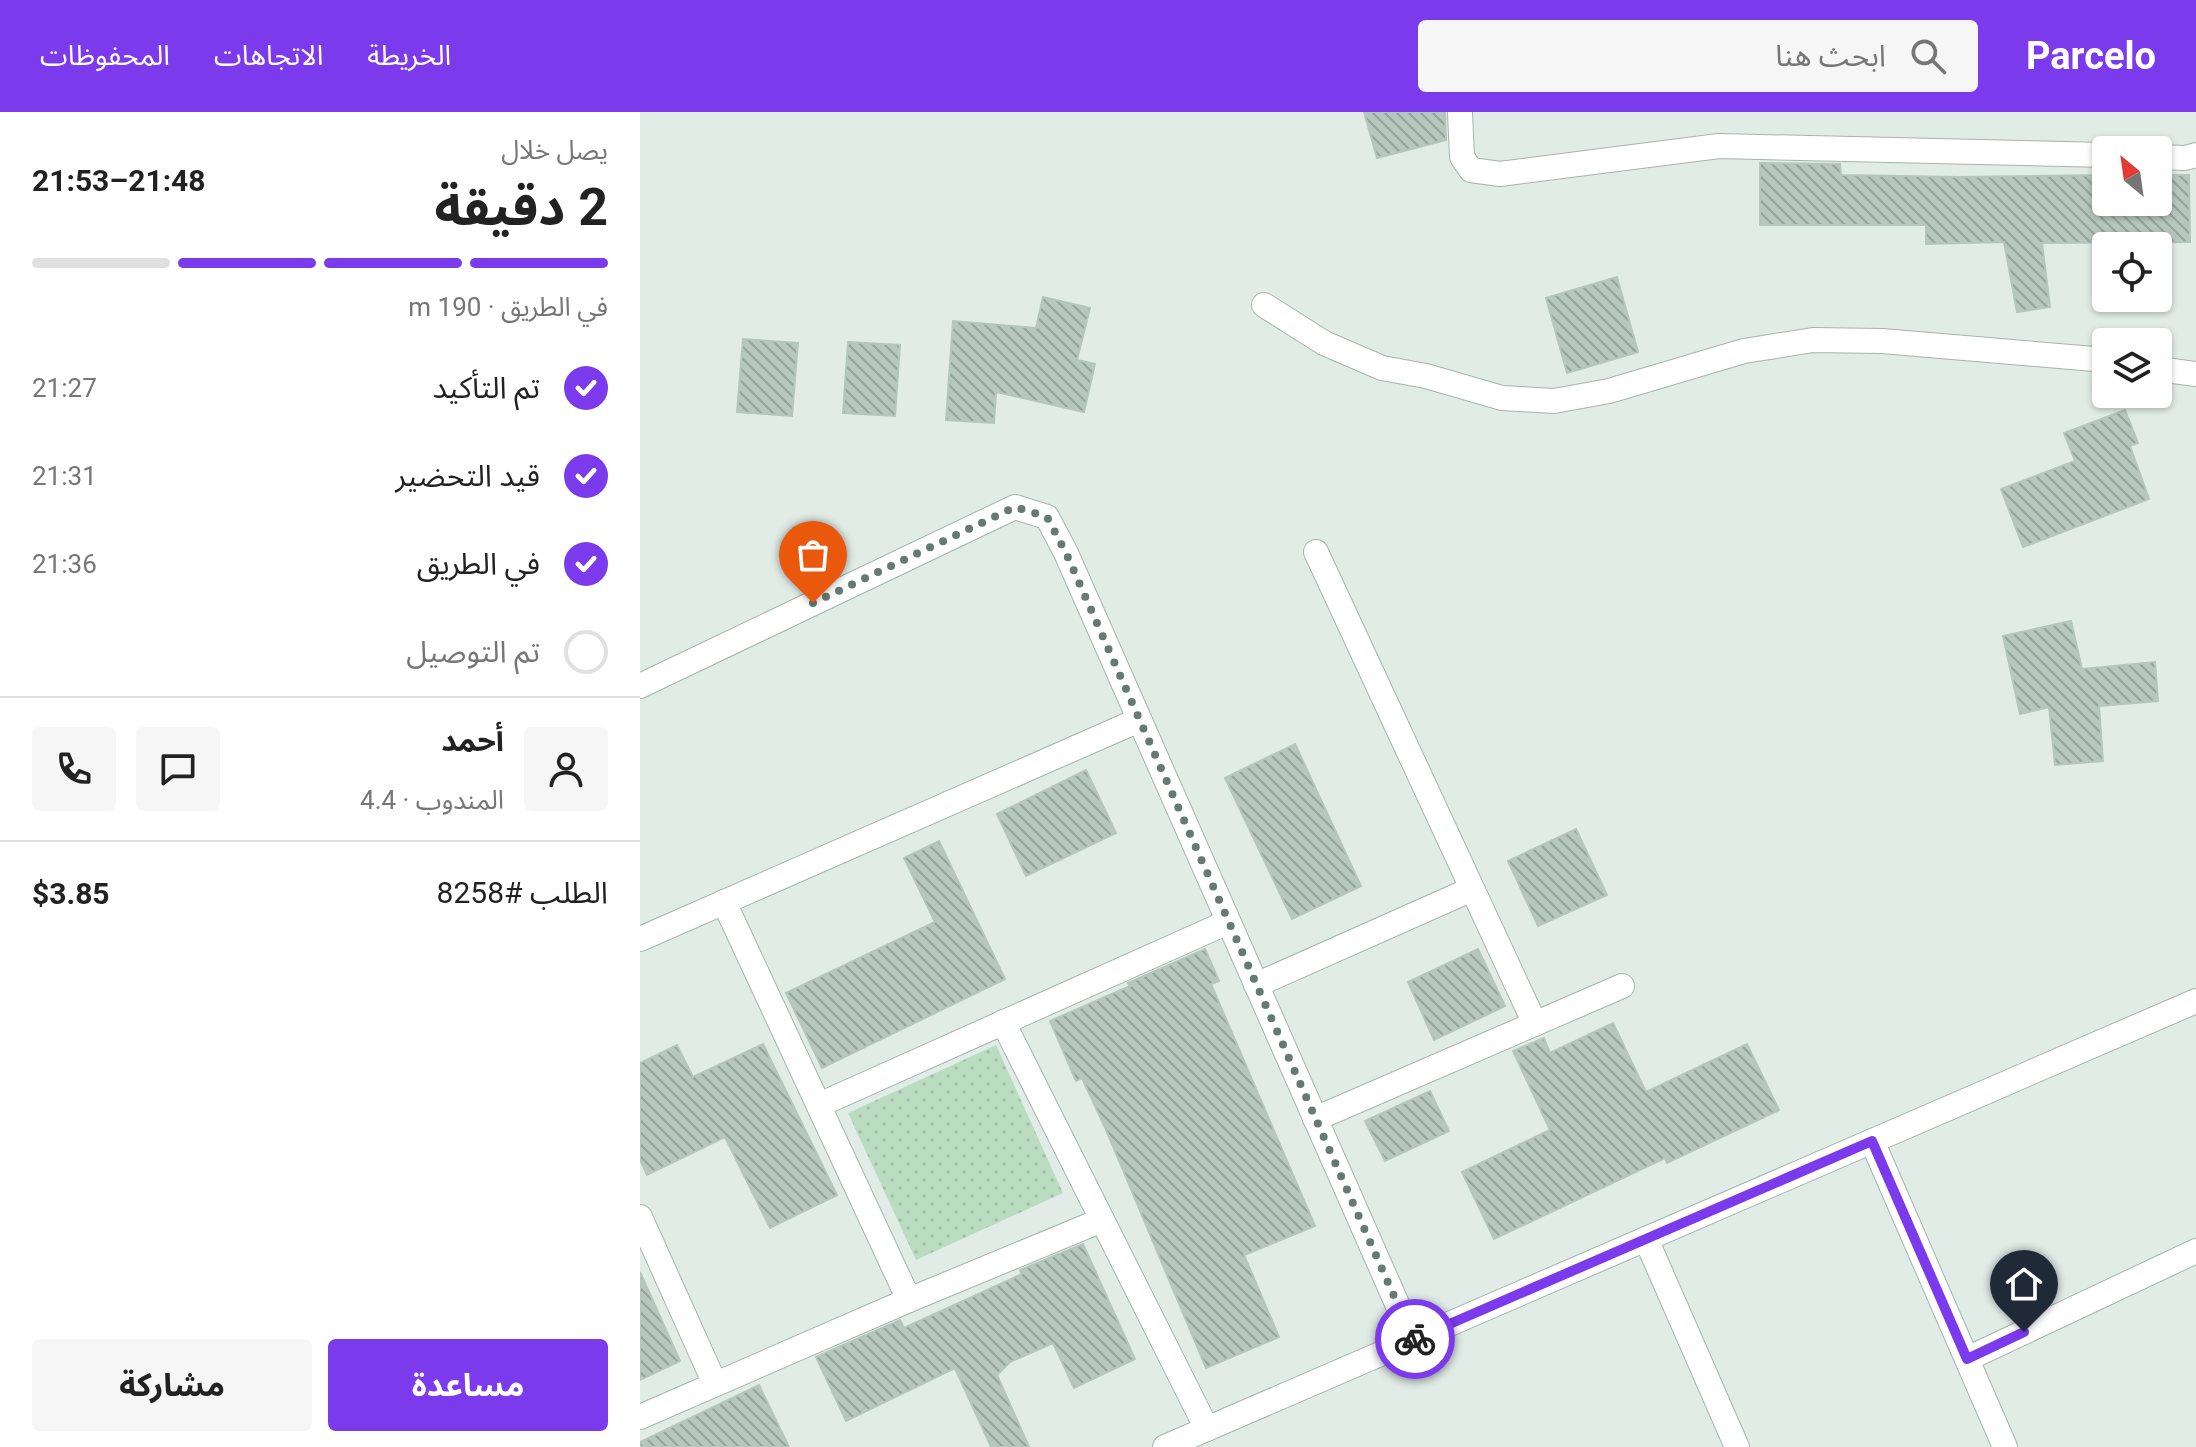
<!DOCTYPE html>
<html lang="ar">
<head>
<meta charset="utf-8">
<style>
	body { margin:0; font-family:Roboto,"Noto Sans Arabic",sans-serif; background:#f6f6f6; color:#222; direction:rtl; height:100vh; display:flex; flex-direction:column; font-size:30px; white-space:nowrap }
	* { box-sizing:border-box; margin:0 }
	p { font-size:26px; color:#767676 }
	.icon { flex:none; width:44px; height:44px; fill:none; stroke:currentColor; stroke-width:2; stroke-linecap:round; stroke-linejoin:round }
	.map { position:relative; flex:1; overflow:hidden; direction:ltr }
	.details { display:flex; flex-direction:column; background:#fff; width:640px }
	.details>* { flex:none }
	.needle { width:52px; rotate:331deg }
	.controls { position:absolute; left:1452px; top:24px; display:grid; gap:16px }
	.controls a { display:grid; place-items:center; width:80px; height:80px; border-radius:8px; background:#fff; box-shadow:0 2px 6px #0004; font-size:40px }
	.pin { position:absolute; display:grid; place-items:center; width:68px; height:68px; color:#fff; margin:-82px -34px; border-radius:50% 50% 50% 0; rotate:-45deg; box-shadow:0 0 8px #0007 }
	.pin .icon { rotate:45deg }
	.courier { position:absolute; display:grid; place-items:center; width:80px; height:80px; margin:-40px; border:6px solid #7c3aed; border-radius:50%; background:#fff; color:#222; box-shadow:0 2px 10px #0007 }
	.overview em { font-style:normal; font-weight:700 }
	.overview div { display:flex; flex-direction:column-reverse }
	.overview { display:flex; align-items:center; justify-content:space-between; height:136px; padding:0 32px }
	h1 { font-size:52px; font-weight:700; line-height:60px }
	.bar { display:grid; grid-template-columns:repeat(4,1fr); gap:12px 8px; align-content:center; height:96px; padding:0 32px }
	.bar i { height:10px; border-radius:6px; background:#e0e0e0 }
	.bar .active { background:#7c3aed }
	.bar p { grid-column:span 4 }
	.line { display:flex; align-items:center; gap:20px; padding:0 32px; border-top:2px solid #e0e0e0 }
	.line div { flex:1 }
	.round { display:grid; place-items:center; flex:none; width:84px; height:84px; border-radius:8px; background:#f6f6f6 }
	ol { padding:0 32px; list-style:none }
	li { display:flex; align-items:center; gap:24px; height:88px }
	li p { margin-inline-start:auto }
	li .icon { padding:8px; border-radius:50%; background:#7c3aed; color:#fff; stroke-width:4 }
	li:last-child { color:#767676 }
	li i { width:44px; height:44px; border:4px solid #e0e0e0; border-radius:50% }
	.button { display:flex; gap:16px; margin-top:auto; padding:16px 32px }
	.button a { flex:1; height:92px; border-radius:8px; background:#7c3aed; color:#fff; font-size:32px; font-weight:700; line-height:92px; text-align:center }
	.button a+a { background:#f6f6f6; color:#222 }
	header { display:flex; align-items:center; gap:48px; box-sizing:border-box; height:112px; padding:0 40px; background:#7c3aed; color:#fff }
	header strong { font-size:38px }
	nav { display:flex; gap:44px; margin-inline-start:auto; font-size:28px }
	.search { width:560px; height:72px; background:#f6f6f6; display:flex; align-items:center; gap:20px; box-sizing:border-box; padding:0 28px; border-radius:8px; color:#767676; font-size:30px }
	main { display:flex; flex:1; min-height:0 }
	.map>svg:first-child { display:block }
	.garden { fill:url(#garden-dots) }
	.building { fill:url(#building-back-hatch); stroke:#b4c6be; stroke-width:2 }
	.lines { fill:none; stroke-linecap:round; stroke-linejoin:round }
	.minor-casing { stroke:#a4b4ae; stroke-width:26 }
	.minor { stroke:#fff; stroke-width:24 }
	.done { stroke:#647a73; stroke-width:8; stroke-dasharray:0 14.4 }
	.route { stroke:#7c3aed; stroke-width:10 }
</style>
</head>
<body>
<header>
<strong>Parcelo</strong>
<div class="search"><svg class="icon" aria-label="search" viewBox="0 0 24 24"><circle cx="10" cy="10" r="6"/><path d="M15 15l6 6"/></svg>ابحث هنا</div>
<nav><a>الخريطة</a><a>الاتجاهات</a><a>المحفوظات</a></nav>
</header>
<main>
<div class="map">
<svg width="1556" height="1335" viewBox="0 0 1556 1335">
	<defs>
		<pattern id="garden-dots" width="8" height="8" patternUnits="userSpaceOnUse" patternTransform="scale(2)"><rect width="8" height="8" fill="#baddc2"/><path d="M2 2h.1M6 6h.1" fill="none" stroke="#a0bfa7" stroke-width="1.8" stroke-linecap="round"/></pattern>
		<pattern id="building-back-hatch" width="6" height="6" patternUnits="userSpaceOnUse" patternTransform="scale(2)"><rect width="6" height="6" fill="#b7c7c0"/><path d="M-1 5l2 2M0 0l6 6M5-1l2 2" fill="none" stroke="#94a39d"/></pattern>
	</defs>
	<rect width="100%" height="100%" fill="#e1ece7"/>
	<!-- garden -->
	<polygon class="garden" points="356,933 423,1081 276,1148 208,1001"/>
	<!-- building -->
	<g class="building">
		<polygon points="724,0 805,0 806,28 737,46"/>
		<polygon points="1120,51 1200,52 1201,63 1318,65 1466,63 1466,90 1518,90 1518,63 1549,63 1550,130 1402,131 1410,195 1377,200 1364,130 1286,132 1286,113 1120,113"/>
		<polygon points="977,165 998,240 927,261 906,186"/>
		<polygon points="403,185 450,196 437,248 455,252 444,300 356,280 354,311 306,308 313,209 396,216"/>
		<polygon points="103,227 158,231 152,304 97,300"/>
		<polygon points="208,230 260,233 255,304 203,301"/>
		<polygon points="1485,298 1498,331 1490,334 1509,387 1383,435 1361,377 1435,349 1424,321"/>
		<polygon points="1431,509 1442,557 1515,550 1518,589 1459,594 1463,649 1415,653 1409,595 1380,602 1363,524"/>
		<polygon points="655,632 721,774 652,807 585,666"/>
		<polygon points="446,658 476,721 386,764 357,702"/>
		<polygon points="936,717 967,783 898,814 868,749"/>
		<polygon points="299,729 365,867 182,956 146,881 295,810 264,746"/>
		<polygon points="565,837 579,869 571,872 675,1114 604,1143 639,1225 566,1256 467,1020 442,966 436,969 410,909 490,874 488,871"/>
		<polygon points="838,837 865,894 794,928 768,870"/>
		<polygon points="973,911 1006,980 1107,932 1139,998 1027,1051 1025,1046 854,1127 822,1060 910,1018 873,939 904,926 910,941"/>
		<polygon points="123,932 197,1083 130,1116 85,1025 7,1063 0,1048 0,951 37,933 53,965"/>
		<polygon points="790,979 809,1019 745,1049 725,1009"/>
		<polygon points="443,1132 495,1247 434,1276 413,1231 370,1250 357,1263 389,1335 351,1335 315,1256 206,1309 176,1245 260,1208 264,1216 382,1162 380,1158"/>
		<polygon points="0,1160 40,1249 0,1268"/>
		<polygon points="119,1273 149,1335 0,1335 0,1330"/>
	</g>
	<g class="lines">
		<defs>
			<g id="minor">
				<polyline points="820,0 822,45 831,58 860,62 1079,34 1466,43"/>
				<polyline points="1518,45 1545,46 1556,43"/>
				<polyline points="624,193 684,231 742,256 786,264 862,286 914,289 969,279 1104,239 1173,228 1242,229 1466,248"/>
				<polyline points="1518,257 1556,262"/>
				<polyline points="676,440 895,912"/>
				<polyline points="0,574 375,395 407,405 426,441 773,1228"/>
				<polyline points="84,790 269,1188"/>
				<polyline points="0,827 499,608"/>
				<polyline points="616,873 832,777"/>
				<polyline points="363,910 567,1317"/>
				<polyline points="179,993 588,810"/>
				<polyline points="675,1007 982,874"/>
				<polyline points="1232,1029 1365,1335"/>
				<polyline points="0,1105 75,1272"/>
				<polyline points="1006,1127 1097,1335"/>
				<polyline points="1327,1247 1556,1139"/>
				<polyline points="0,1305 269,1188 462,1108"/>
				<polyline points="525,1335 1556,889"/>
			</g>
		</defs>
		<!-- minor casing -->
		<use href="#minor" class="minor-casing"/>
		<!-- minor -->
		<use href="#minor" class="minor"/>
	</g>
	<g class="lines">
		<!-- done -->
		<polyline class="done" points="173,491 375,395 407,405 426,441 761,1200 773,1228 775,1227"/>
		<!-- route -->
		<polyline class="route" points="775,1227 1232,1029 1327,1247 1384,1220"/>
	</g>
</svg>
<div class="controls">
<a><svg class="needle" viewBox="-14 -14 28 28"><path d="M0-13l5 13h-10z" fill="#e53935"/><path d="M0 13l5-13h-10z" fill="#767676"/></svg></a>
<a><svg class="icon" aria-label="locate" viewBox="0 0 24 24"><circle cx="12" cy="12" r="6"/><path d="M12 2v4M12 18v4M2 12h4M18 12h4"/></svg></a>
<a><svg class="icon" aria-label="layers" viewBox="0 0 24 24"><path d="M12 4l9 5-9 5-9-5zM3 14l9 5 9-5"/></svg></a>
</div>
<div class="pin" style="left:173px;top:491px;background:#ea580c"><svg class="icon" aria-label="bag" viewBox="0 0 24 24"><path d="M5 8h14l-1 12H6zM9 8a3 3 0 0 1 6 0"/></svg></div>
<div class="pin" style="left:1384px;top:1220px;background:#1f2937"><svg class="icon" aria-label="home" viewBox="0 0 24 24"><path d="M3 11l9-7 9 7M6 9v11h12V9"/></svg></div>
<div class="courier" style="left:775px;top:1227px"><svg class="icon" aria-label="bike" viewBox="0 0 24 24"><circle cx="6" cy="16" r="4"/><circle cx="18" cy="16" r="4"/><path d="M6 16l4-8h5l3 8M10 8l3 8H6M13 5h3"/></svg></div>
</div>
<section class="details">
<div class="overview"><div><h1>2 دقيقة</h1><p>يصل خلال</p></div><em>21:48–21:53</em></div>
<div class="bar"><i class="active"></i><i class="active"></i><i class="active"></i><i></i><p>في الطريق · 190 m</p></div>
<ol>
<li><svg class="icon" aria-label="check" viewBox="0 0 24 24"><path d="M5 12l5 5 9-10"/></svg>تم التأكيد<p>21:27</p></li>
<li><svg class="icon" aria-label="check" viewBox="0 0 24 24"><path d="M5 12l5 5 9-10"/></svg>قيد التحضير<p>21:31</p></li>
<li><svg class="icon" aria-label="check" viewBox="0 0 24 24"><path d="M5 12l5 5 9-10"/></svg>في الطريق<p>21:36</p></li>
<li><i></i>تم التوصيل</li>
</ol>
<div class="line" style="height:144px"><a class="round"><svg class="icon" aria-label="person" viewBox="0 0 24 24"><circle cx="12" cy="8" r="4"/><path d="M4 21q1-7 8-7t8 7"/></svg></a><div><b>أحمد</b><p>المندوب · 4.4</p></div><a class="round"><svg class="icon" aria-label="chat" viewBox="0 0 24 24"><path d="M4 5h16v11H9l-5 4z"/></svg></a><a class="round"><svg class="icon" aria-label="phone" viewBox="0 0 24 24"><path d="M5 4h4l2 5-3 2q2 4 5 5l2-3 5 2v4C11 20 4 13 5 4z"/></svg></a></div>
<div class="line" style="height:104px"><div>الطلب #8258</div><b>$3.85</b></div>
<div class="button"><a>مساعدة</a><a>مشاركة</a></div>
</section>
</main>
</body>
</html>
